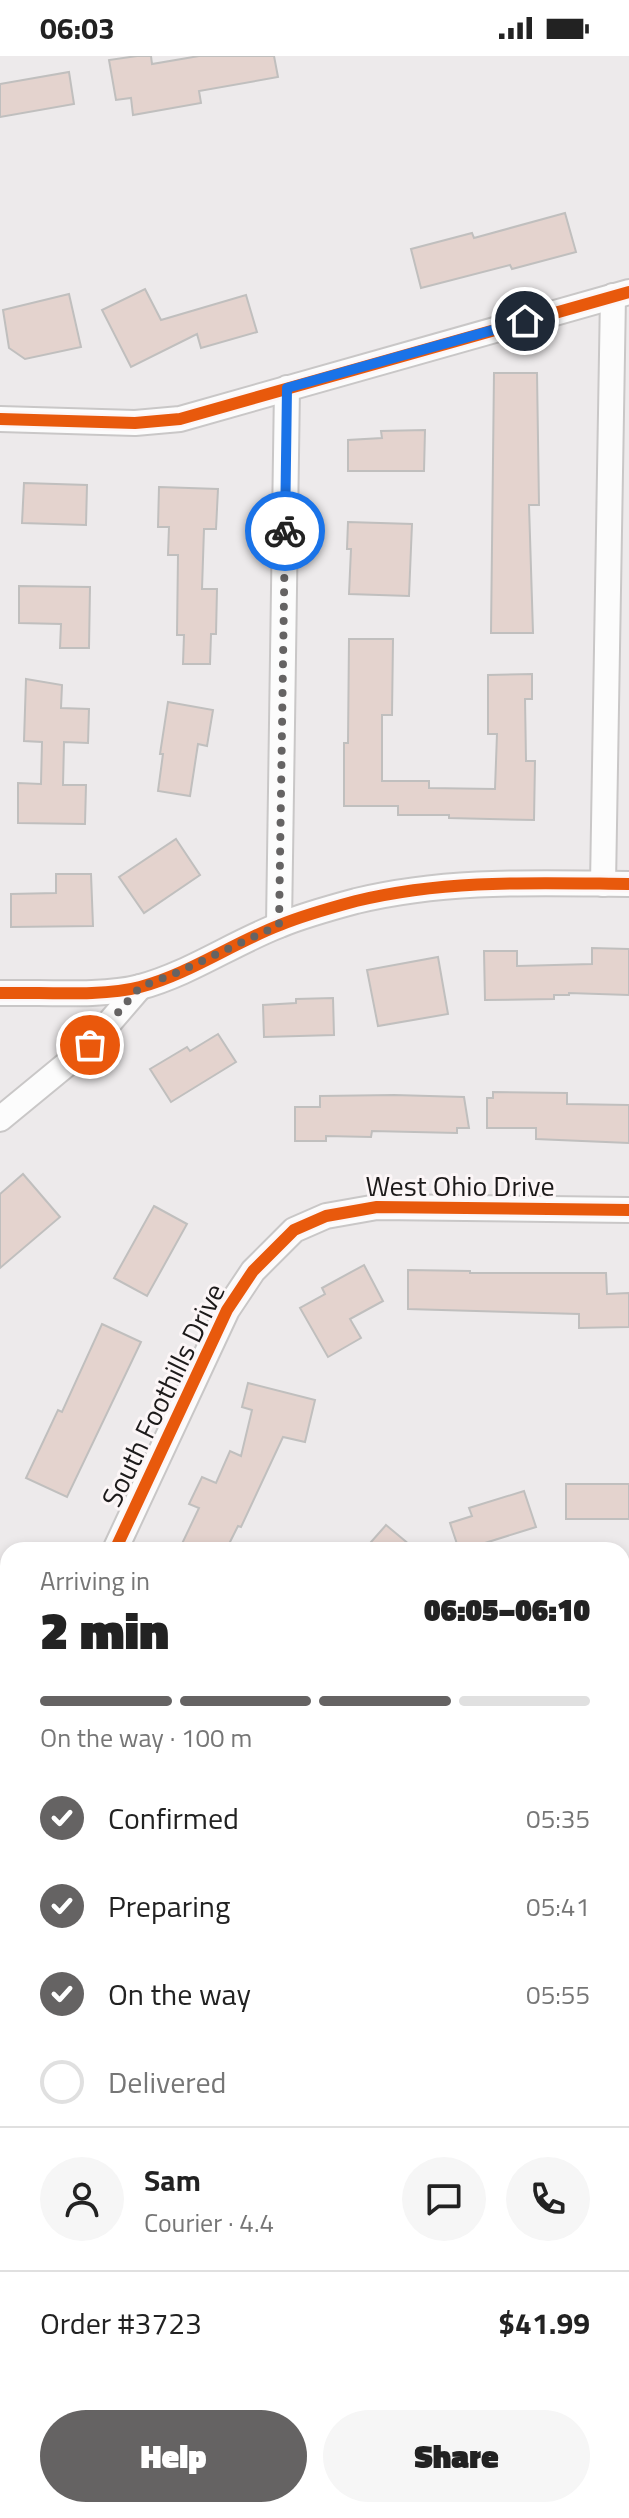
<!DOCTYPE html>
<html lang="en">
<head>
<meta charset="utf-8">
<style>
	body { margin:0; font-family:"Titillium Web",sans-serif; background:#f6f6f6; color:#222; height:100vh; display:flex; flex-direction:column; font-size:30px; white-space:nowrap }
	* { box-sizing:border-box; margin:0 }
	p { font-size:26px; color:#767676 }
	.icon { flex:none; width:44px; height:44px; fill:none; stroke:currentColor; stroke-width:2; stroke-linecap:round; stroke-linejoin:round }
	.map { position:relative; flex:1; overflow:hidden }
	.panel { position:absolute; left:0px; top:1486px; width:630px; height:976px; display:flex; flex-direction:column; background:#fff; border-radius:24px 24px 0 0; box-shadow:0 4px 12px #0003 }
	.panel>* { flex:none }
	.pin { position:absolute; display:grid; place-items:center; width:68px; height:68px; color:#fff; margin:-34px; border:4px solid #fff; border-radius:50%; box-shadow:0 2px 8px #0007 }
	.courier { position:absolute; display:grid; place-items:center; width:80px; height:80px; margin:-40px; border:6px solid #1a73e8; border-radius:50%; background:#fff; color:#222; box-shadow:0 2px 10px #0007 }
	.headline em { font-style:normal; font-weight:800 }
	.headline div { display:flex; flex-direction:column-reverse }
	.headline { display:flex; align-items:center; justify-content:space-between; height:136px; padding:0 40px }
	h1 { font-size:52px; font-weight:800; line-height:60px }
	.bar { display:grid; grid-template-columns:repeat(4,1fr); gap:12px 8px; align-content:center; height:96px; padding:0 40px }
	.bar i { height:10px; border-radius:6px; background:#e0e0e0 }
	.bar .on { background:#656363 }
	.bar p { grid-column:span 4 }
	.line { display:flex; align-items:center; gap:20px; padding:0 40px; border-top:2px solid #e0e0e0 }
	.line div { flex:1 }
	.round { display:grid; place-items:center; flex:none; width:84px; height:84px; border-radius:42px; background:#f6f6f6 }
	ol { padding:0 40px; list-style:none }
	li { display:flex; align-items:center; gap:24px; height:88px }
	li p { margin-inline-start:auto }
	li .icon { padding:8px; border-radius:50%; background:#656363; color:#fff; stroke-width:4 }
	li:last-child { color:#767676 }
	li i { width:44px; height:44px; border:4px solid #e0e0e0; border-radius:50% }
	.action { display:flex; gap:16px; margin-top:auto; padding:16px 40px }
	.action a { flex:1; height:92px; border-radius:48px; background:#656363; color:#fff; font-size:32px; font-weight:800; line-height:92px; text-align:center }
	.action a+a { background:#f6f6f6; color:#222 }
	.status { display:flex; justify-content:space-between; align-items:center; height:56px; padding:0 40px; background:#fff; direction:ltr }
	.status svg { height:22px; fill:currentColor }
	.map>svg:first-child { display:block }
	.building { fill:#e4d3ce; stroke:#c0bfbe; stroke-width:2 }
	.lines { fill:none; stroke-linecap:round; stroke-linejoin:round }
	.minor-casing { stroke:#c9c7c7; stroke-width:28 }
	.minor { stroke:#fcfcfc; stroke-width:24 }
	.cycleway-casing { stroke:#fcf6f7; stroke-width:17 }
	.cycleway { stroke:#e8590c; stroke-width:12 }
	.done { stroke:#656363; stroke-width:8; stroke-dasharray:0 14.4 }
	.route { stroke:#1a73e8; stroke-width:10 }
	.labels { text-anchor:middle; stroke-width:6; stroke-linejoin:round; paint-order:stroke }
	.street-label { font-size:28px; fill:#1c1a1a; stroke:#fcf6f7 }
</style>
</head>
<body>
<div class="status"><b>06:03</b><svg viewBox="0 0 49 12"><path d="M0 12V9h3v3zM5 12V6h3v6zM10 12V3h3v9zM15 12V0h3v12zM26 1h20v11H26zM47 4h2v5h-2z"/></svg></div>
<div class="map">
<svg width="629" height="2462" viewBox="0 0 629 2462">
	<rect width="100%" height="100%" fill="#edeaeb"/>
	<!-- building -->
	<g class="building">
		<polygon points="137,0 151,0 152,8 199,0 274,0 278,21 199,35 201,47 133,59 131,42 116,44 109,4"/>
		<polygon points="69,16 74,48 0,61 0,28"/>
		<polygon points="565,157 576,196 512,213 510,209 421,232 411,193 472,177 474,182"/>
		<polygon points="145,233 161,264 246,239 257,276 201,292 197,278 131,311 102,254"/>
		<polygon points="69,238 81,291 25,303 9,292 3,254"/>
		<polygon points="494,317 537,317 539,449 529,449 533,577 491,577"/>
		<polygon points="425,374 424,415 348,415 348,384 382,382 381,375"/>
		<polygon points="24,427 87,429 86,469 22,467"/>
		<polygon points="159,431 218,433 216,473 204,473 202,533 217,533 216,578 211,578 210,608 183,608 184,579 177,579 178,499 168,499 169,471 158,471"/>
		<polygon points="348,466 412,468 409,540 349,538 351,493 347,493"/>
		<polygon points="19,530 90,531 89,592 60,592 61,568 19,567"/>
		<polygon points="349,583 393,583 392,659 382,659 382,725 429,725 429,732 495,733 497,678 488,678 488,619 532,618 532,643 525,643 526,705 535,705 534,764 449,762 449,759 398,759 398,750 344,750 344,687 348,687"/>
		<polygon points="26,623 62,629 61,652 89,653 88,687 64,686 63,729 86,729 85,768 18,767 18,727 41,728 42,686 24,685"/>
		<polygon points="168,646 213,654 207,690 198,688 190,740 158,735 163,698 160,698"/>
		<polygon points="176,783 200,819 144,857 119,821"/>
		<polygon points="56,818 91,818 93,870 11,871 11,838 56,837"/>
		<polygon points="592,892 629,893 629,939 569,937 569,939 554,939 554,943 485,944 484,895 517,895 517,910 592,908"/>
		<polygon points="438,901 448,958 378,970 367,914"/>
		<polygon points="333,942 334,979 264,981 263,949 296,947 296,943"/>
		<polygon points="218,978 236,1006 171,1046 150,1013 187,991 190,995"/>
		<polygon points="493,1036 567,1037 567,1048 629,1049 629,1087 536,1083 536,1072 487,1072 487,1042 493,1042"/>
		<polygon points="394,1039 464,1041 469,1072 457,1072 457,1077 372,1075 371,1081 326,1080 326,1085 295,1085 295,1051 320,1051 320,1040"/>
		<polygon points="23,1118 60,1161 0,1212 0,1138"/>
		<polygon points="154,1150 187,1168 147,1240 114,1222"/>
		<polygon points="364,1209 383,1245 350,1263 361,1282 328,1301 300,1252 325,1238 322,1232"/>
		<polygon points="408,1214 470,1215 470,1217 606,1217 607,1238 629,1237 629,1271 579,1272 579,1258 408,1253"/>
		<polygon points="102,1268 141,1286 67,1441 26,1422 58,1354 62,1356"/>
		<polygon points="248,1327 315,1344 305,1386 283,1381 241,1471 238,1470 226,1494 179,1494 199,1452 189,1448 202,1421 216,1427 230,1395 241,1400 252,1354 242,1351"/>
		<rect x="566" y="1428" width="63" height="35"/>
		<polygon points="524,1435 536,1471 485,1487 487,1494 459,1494 450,1467 472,1460 469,1452"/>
		<polygon points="386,1469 416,1494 364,1494"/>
	</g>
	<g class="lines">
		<defs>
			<g id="minor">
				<polyline points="0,363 135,367 180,363 629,236"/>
				<polyline points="603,828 613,240"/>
				<polyline points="279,869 287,332"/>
				<path d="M0 937C41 936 102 941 140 931 189 918 233 887 280 869 304 859 330 852 356 845 447 823 536 827 629 828"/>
				<polyline points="0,1063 90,989 140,931"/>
				<polyline points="115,1494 227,1254 253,1215 294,1174 326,1160 377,1151 629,1154"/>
				<polyline points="622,1539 629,1539"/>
				<polyline points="0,1838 8,1812"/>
				<polyline points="622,2023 629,2012"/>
				<polyline points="200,2462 201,2454"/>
				<polyline points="527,2462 528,2454"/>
			</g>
		</defs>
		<!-- minor casing -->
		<use href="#minor" class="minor-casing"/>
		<!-- minor -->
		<use href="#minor" class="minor"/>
		<defs>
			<g id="cycleway">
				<polyline points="0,363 135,367 180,363 629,236"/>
				<path d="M0 937C41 936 102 941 140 931 189 918 233 887 280 869 304 859 330 852 356 845 447 823 536 827 629 828"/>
				<polyline points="115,1494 227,1254 253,1215 294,1174 326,1160 377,1151 629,1154"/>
			</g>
		</defs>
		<!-- cycleway casing -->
		<use href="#cycleway" class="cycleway-casing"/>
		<!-- cycleway -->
		<use href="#cycleway" class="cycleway"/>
	</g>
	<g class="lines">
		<!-- done -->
		<polyline class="done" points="90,989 140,931 174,918 279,869 285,475"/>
		<!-- route -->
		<polyline class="route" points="285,475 287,332 525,265"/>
	</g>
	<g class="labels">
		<!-- street labels -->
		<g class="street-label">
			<text x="460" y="1140">West Ohio Drive</text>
			<text transform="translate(163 1339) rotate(-64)" y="10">South Foothills Drive</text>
		</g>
	</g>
</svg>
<div class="pin" style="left:90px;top:989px;background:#ea580c"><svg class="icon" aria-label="bag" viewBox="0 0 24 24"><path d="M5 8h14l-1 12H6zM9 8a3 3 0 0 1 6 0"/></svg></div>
<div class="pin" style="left:525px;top:265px;background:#1f2937"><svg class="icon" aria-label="home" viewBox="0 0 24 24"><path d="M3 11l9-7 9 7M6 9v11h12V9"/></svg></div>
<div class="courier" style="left:285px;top:475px"><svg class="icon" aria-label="bike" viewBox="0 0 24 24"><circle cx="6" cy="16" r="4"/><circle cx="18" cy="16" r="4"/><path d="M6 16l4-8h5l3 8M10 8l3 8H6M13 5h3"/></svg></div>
<section class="panel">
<div class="headline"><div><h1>2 min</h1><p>Arriving in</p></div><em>06:05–06:10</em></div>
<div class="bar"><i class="on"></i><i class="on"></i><i class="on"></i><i></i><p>On the way · 100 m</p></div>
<ol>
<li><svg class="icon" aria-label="check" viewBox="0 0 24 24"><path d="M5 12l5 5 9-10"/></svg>Confirmed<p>05:35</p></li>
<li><svg class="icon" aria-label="check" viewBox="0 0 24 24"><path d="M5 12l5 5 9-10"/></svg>Preparing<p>05:41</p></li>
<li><svg class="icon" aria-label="check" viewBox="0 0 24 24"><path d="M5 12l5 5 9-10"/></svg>On the way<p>05:55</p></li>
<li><i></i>Delivered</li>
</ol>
<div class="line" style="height:144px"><a class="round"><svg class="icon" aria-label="person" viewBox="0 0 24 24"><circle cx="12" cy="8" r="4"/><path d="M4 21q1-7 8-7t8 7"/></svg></a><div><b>Sam</b><p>Courier · 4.4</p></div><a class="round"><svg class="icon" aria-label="chat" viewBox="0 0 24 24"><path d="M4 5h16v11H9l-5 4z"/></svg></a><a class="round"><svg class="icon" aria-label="phone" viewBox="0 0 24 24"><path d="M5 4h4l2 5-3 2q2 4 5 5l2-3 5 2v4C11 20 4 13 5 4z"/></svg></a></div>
<div class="line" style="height:104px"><div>Order #3723</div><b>$41.99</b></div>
<div class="action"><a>Help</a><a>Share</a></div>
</section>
</div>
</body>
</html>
